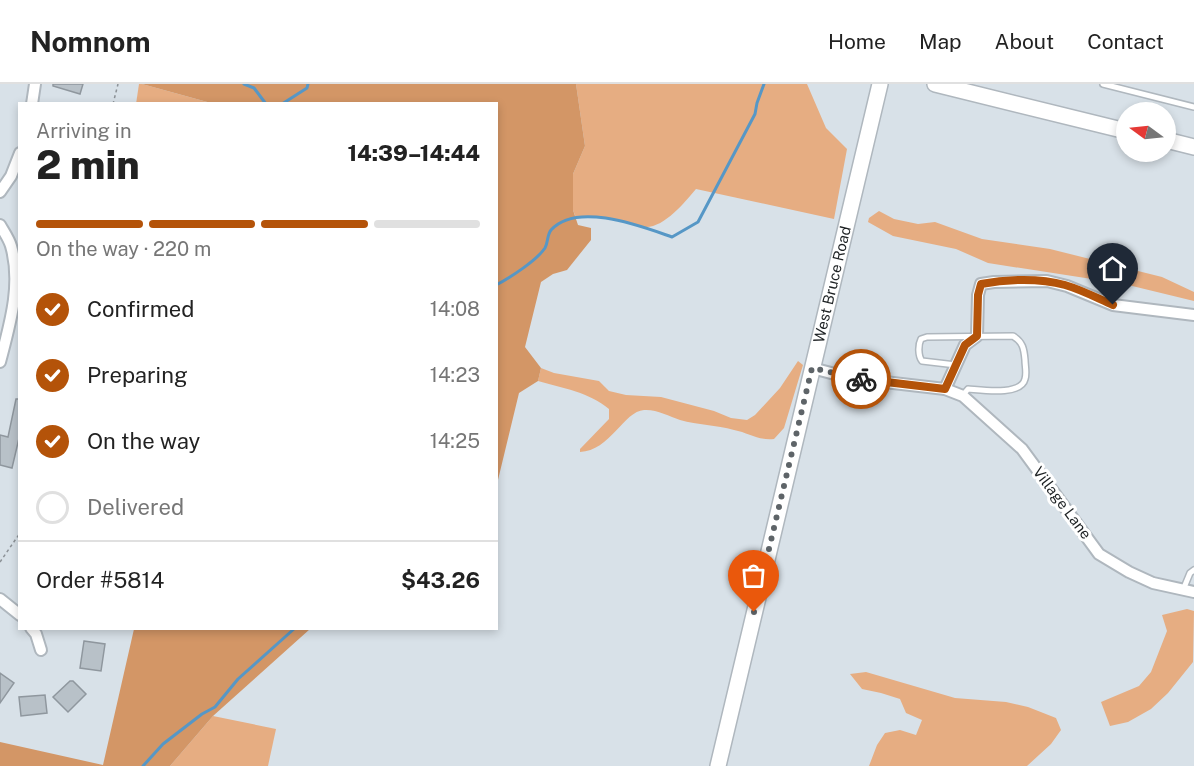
<!DOCTYPE html>
<html lang="en">
<head>
<meta charset="utf-8">
<style>
	body { margin:0; font-family:"Public Sans",sans-serif; background:#f6f6f6; color:#222; height:100vh; display:flex; flex-direction:column; font-size:22px; white-space:nowrap }
	* { box-sizing:border-box; margin:0 }
	p { font-size:20px; color:#767676 }
	.icon { flex:none; width:33px; height:33px; fill:none; stroke:currentColor; stroke-width:2; stroke-linecap:round; stroke-linejoin:round }
	.map { position:relative; flex:1; overflow:hidden }
	.panel { position:absolute; left:18px; top:18px; width:480px; height:528px; display:flex; flex-direction:column; background:#fff; border-radius:0px; box-shadow:0 3px 9px #0003 }
	.panel>* { flex:none }
	.needle { width:39px; rotate:285deg }
	.fabs { position:absolute; left:1116px; top:18px; display:grid; gap:12px }
	.fabs a { display:grid; place-items:center; width:60px; height:60px; border-radius:50%; background:#fff; box-shadow:0 3px 9px #0003; font-size:30px }
	.pin { position:absolute; display:grid; place-items:center; width:51px; height:51px; color:#fff; margin:-62px -26px; border-radius:50% 50% 50% 0; rotate:-45deg; box-shadow:0 0 6px #0007 }
	.pin .icon { rotate:45deg }
	.courier { position:absolute; display:grid; place-items:center; width:60px; height:60px; margin:-30px; border:4px solid #b45309; border-radius:50%; background:#fff; color:#222; box-shadow:0 2px 8px #0007 }
	.headline em { font-style:normal; font-weight:800 }
	.headline div { display:flex; flex-direction:column-reverse }
	.headline { display:flex; align-items:center; justify-content:space-between; height:102px; padding:0 18px }
	h1 { font-size:39px; font-weight:800; line-height:45px }
	.bar { display:grid; grid-template-columns:repeat(4,1fr); gap:9px 6px; align-content:center; height:72px; padding:0 18px }
	.bar i { height:8px; border-radius:4px; background:#e0e0e0 }
	.bar .selected { background:#b45309 }
	.bar p { grid-column:span 4 }
	.line { display:flex; align-items:center; gap:15px; padding:0 18px; border-top:2px solid #e0e0e0 }
	.line div { flex:1 }
	ol { padding:0 18px; list-style:none }
	li { display:flex; align-items:center; gap:18px; height:66px }
	li p { margin-inline-start:auto }
	li .icon { padding:6px; border-radius:50%; background:#b45309; color:#fff; stroke-width:4 }
	li:last-child { color:#767676 }
	li i { width:33px; height:33px; border:3px solid #e0e0e0; border-radius:50% }
	header { display:flex; align-items:center; gap:36px; box-sizing:border-box; height:84px; padding:0 30px; background:#fff; border-bottom:2px solid #e0e0e0 }
	header strong { font-size:28px }
	nav { display:flex; gap:33px; margin-inline-start:auto; font-size:21px }
	.map>svg:first-child { display:block }
	.green { fill:#e6ad82 }
	.forest { fill:#d39666 }
	.lines { fill:none; stroke-linecap:round; stroke-linejoin:round }
	.stream { stroke:#5697c6; stroke-width:3 }
	.building { fill:#b8c1c8; stroke:#8f979e; stroke-width:1.5 }
	.lane-casing { stroke:#afb7be; stroke-width:8 }
	.street-casing { stroke:#afb7be; stroke-width:14 }
	.secondary-casing { stroke:#afb7be; stroke-width:18 }
	.path { stroke:#8b9196; stroke-width:1.5; stroke-dasharray:3 3; stroke-linecap:butt }
	.lane { stroke:#fff; stroke-width:5 }
	.street { stroke:#fff; stroke-width:10 }
	.secondary { stroke:#fff; stroke-width:15 }
	.done { stroke:#5e6468; stroke-width:6; stroke-dasharray:0 10.8 }
	.route { stroke:#b45309; stroke-width:8 }
	.labels { text-anchor:middle; stroke-width:6; stroke-linejoin:round; paint-order:stroke }
	.street-label { font-size:15px; fill:#1d2123; stroke:#fff }
</style>
</head>
<body>
<header>
<strong>Nomnom</strong>
<nav><a>Home</a><a>Map</a><a>About</a><a>Contact</a></nav>
</header>
<div class="map">
<svg width="1194" height="682" viewBox="0 0 1194 682">
	<rect width="100%" height="100%" fill="#d8e1e8"/>
	<!-- green -->
	<g class="green">
		<polygon points="139,0 142,0 211,19 136,20"/>
		<path d="M576 0H807L826 44 847 65 834 135 696 105C685 118 664 144 645 143 641 143 636 140 632 139 615 135 594 131 576 134L573 126V90L585 62Z"/>
		<polygon points="879,127 894,135 918,140 935,138 982,155 1050,165 1162,193 1194,208 1194,217 1124,200 988,179 956,165 893,152 868,138 869,134"/>
		<path d="M798 277 803 281 784 344 774 355C760 357 749 349 734 346 716 341 698 341 680 336 669 332 656 325 644 326 624 327 610 367 580 368V365L609 335V325C589 308 562 304 538 297L541 284 554 289 599 297 609 307 626 311 661 313 714 327 731 334 747 336 755 331 780 304Z"/>
		<polygon points="1187,525 1194,527 1193,578 1168,609 1151,625 1128,638 1110,642 1101,618 1139,602 1151,588 1167,547 1162,531"/>
		<polygon points="866,588 955,614 1006,618 1028,623 1056,634 1061,646 1051,660 1027,682 869,682 877,661 885,649 900,646 916,651 922,636 906,629 900,615 881,609 862,605 850,590"/>
		<polygon points="213,632 276,645 268,682 170,682"/>
	</g>
	<!-- forest -->
	<g class="forest">
		<polygon points="142,0 576,0 585,62 573,90 573,126 578,141 591,144 591,156 567,186 553,190 541,198 525,263 541,284 538,297 519,309 497,400 496,20 211,19"/>
		<polygon points="134,545 310,545 213,632 170,682 0,682 0,658 103,681"/>
	</g>
	<g class="lines">
		<!-- stream -->
		<g class="stream">
			<polyline points="244,0 254,4 266,20"/>
			<polyline points="282,20 307,4 308,0"/>
			<path d="M496 201C511 193 536 177 545 164 548 159 547 151 551 146 577 117 643 143 672 153L698 138 755 30 757 19 764 0"/>
			<polyline points="143,682 163,660 202,630 215,623 238,595 295,544"/>
		</g>
	</g>
	<!-- building -->
	<g class="building">
		<polygon points="53,0 83,0 80,10 53,2"/>
		<polygon points="16,315 20,315 20,350 12,384 0,381 0,351 8,353"/>
		<polygon points="84,557 105,560 101,587 80,584"/>
		<polygon points="0,589 14,599 0,619"/>
		<polygon points="70,597 73,597 86,610 68,628 53,613"/>
		<polygon points="45,611 47,629 21,632 19,613"/>
	</g>
	<g class="lines">
		<defs>
			<g id="lane">
				<polyline points="1103,0 1194,23"/>
				<path d="M956 281 922 277C918 272 918 261 921 255L927 253 1013 252C1023 258 1024 265 1025 276 1025 282 1027 289 1025 295 1021 312 982 306 968 305L963 311"/>
				<polyline points="1183,506 1190,489 1194,486"/>
			</g>
			<g id="street">
				<polyline points="32,20 35,0"/>
				<polyline points="0,108 11,92 20,69"/>
				<path d="M0 141C4 148 9 155 11 162 22 200 10 240 0 278"/>
				<polyline points="812,284 850,294 945,305 963,312 1022,365 1099,470 1129,488 1153,499 1194,508"/>
				<polyline points="945,305 965,261 977,252 978,211 981,200 994,198 1047,197 1067,202 1113,221 1194,231"/>
				<polyline points="0,515 20,531"/>
				<polyline points="31,544 36,550 41,566"/>
			</g>
			<g id="secondary">
				<polyline points="935,0 1126,47"/>
				<polyline points="1166,56 1194,63"/>
				<path id="s1" d="M718 682 880 0"/>
			</g>
		</defs>
		<!-- lane casing -->
		<use href="#lane" class="lane-casing"/>
		<!-- street casing -->
		<use href="#street" class="street-casing"/>
		<!-- secondary casing -->
		<use href="#secondary" class="secondary-casing"/>
		<!-- path -->
		<g class="path">
			<polyline points="113,20 118,0"/>
			<polyline points="0,478 20,449"/>
		</g>
		<!-- lane -->
		<use href="#lane" class="lane"/>
		<!-- street -->
		<use href="#street" class="street"/>
		<!-- secondary -->
		<use href="#secondary" class="secondary"/>
	</g>
	<g class="lines">
		<!-- done -->
		<polyline class="done" points="754,528 812,284 861,295"/>
		<!-- route -->
		<path class="route" d="M861 295 945 305 965 261 977 252 978 211 981 200C1007 195 1040 194 1065 201 1082 206 1097 214 1113 221"/>
	</g>
	<g class="labels">
		<!-- street labels -->
		<g class="street-label">
			<text dy="5" stroke="none"><textPath href="#s1" startOffset="495">West Bruce Road</textPath></text>
			<text transform="translate(1062 419) rotate(53)" y="5">Village Lane</text>
		</g>
	</g>
</svg>
<div class="fabs">
<a><svg class="needle" viewBox="-14 -14 28 28"><path d="M0-13l5 13h-10z" fill="#e53935"/><path d="M0 13l5-13h-10z" fill="#767676"/></svg></a>
</div>
<div class="pin" style="left:754px;top:528px;background:#ea580c"><svg class="icon" aria-label="bag" viewBox="0 0 24 24"><path d="M5 8h14l-1 12H6zM9 8a3 3 0 0 1 6 0"/></svg></div>
<div class="pin" style="left:1113px;top:221px;background:#1f2937"><svg class="icon" aria-label="home" viewBox="0 0 24 24"><path d="M3 11l9-7 9 7M6 9v11h12V9"/></svg></div>
<div class="courier" style="left:861px;top:295px"><svg class="icon" aria-label="bike" viewBox="0 0 24 24"><circle cx="6" cy="16" r="4"/><circle cx="18" cy="16" r="4"/><path d="M6 16l4-8h5l3 8M10 8l3 8H6M13 5h3"/></svg></div>
<section class="panel">
<div class="headline"><div><h1>2 min</h1><p>Arriving in</p></div><em>14:39–14:44</em></div>
<div class="bar"><i class="selected"></i><i class="selected"></i><i class="selected"></i><i></i><p>On the way · 220 m</p></div>
<ol>
<li><svg class="icon" aria-label="check" viewBox="0 0 24 24"><path d="M5 12l5 5 9-10"/></svg>Confirmed<p>14:08</p></li>
<li><svg class="icon" aria-label="check" viewBox="0 0 24 24"><path d="M5 12l5 5 9-10"/></svg>Preparing<p>14:23</p></li>
<li><svg class="icon" aria-label="check" viewBox="0 0 24 24"><path d="M5 12l5 5 9-10"/></svg>On the way<p>14:25</p></li>
<li><i></i>Delivered</li>
</ol>
<div class="line" style="height:78px"><div>Order #5814</div><b>$43.26</b></div>
</section>
</div>
</body>
</html>
